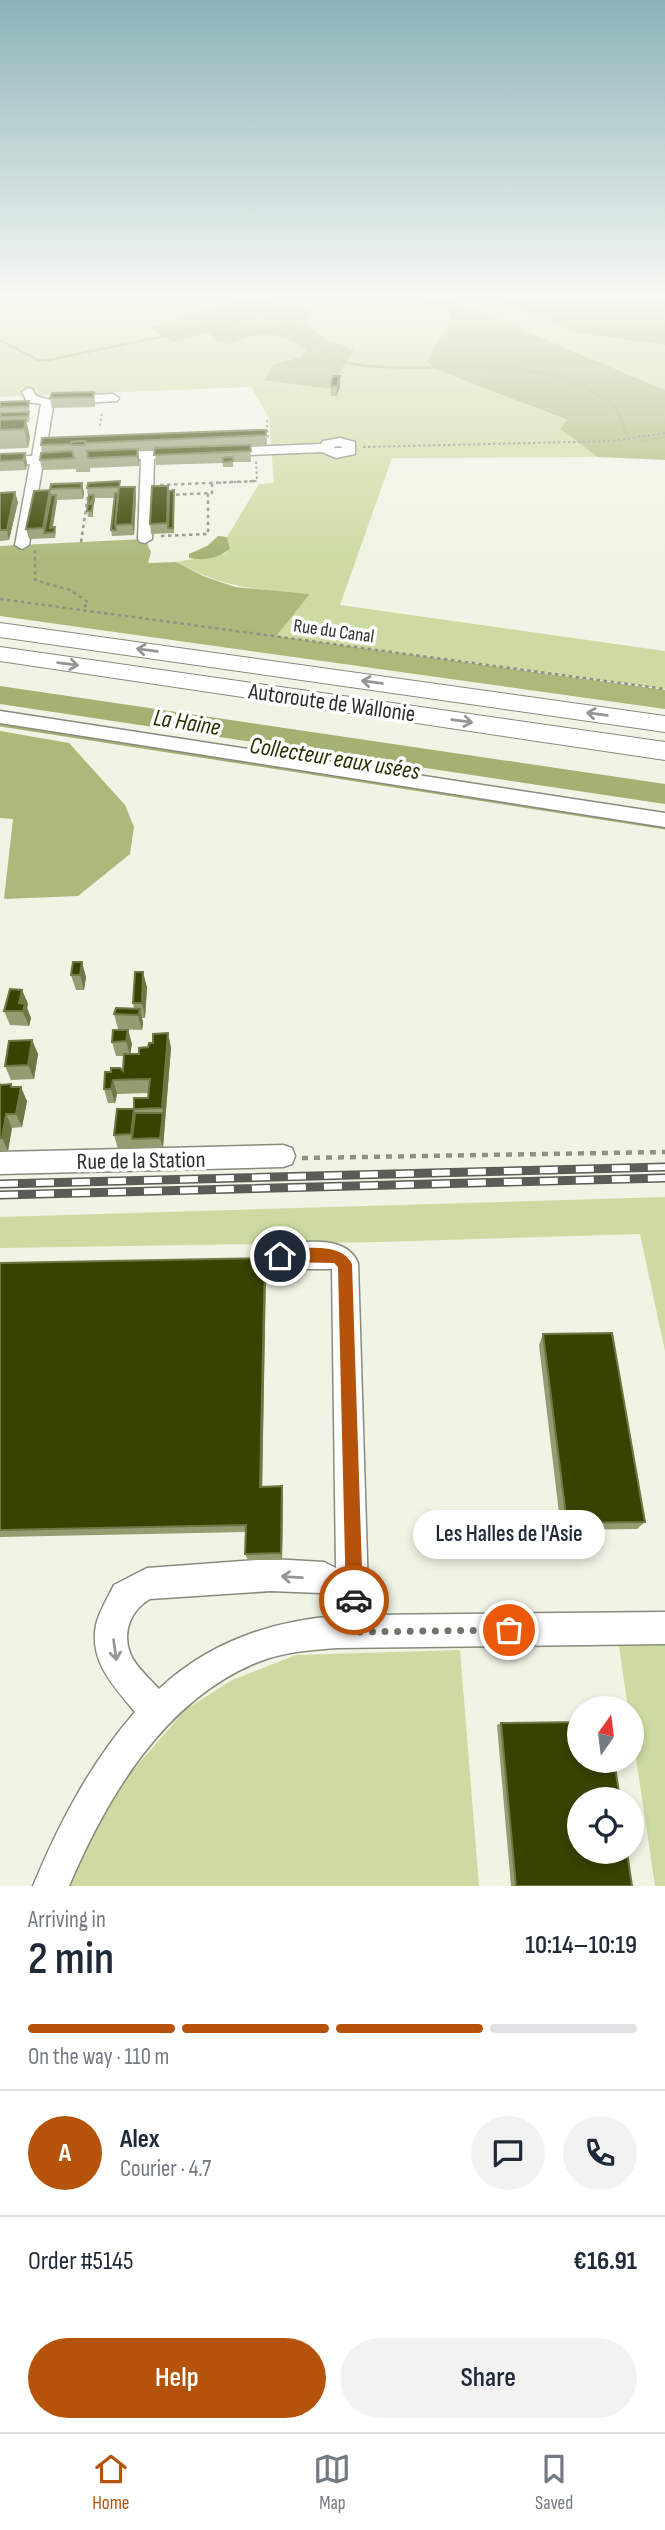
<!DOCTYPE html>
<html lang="en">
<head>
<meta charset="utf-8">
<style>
	body { margin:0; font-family:"Sofia Sans Condensed",sans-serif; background:#f2f2f3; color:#1f2937; height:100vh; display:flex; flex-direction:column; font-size:26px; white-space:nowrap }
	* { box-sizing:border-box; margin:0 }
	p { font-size:23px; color:#747a83 }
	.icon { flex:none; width:38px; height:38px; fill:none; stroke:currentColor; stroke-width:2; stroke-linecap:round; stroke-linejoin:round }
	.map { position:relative; height:1886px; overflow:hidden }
	.details { display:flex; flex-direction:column; background:#fff; flex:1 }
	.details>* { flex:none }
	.needle { width:46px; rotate:14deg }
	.buttons { position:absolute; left:567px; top:1696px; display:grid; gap:14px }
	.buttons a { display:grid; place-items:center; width:77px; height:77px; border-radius:50%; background:#fff; box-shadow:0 4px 10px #0003; font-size:35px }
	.pin { position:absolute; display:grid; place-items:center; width:60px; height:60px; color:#fff; margin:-30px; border:4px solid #fff; border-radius:50%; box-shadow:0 2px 7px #0007 }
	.courier { position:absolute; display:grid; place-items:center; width:70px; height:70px; margin:-35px; border:5px solid #b45309; border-radius:50%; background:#fff; color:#222; box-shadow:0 2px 9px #0007 }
	.bubble { position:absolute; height:49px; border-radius:24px; background:#fff; box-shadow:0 4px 10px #0003; font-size:23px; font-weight:600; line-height:49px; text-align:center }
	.overview em { font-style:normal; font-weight:600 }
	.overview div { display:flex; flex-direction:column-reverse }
	.overview { display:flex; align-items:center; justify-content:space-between; height:119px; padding:0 28px }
	h1 { font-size:46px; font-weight:600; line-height:52px }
	.bar { display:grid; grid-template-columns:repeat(4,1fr); gap:10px 7px; align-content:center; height:84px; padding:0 28px }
	.bar i { height:9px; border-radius:5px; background:#e0e1e3 }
	.bar .on { background:#b45309 }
	.bar p { grid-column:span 4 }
	.line { display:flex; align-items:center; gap:18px; padding:0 28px; border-top:2px solid #e0e1e3 }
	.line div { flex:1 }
	.round { display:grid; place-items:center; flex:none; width:74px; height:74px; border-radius:37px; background:#f2f2f3 }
	.primary-button { display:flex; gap:14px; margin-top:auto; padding:14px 28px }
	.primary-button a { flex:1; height:80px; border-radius:42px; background:#b45309; color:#fff; font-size:28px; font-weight:600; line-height:80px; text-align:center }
	.primary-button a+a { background:#f2f2f3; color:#1f2937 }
	.menu { display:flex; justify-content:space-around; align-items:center; height:98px; border-top:2px solid #e0e1e3; background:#fff; font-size:19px; color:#747a83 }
	.menu a { display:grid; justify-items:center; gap:4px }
	.menu .on { color:#b45309 }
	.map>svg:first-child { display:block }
	.green { fill:#cddba3 }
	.forest { fill:#abba7b }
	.water { fill:#a3b273 }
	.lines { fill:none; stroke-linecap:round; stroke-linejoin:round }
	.stream-far1 { stroke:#a3b273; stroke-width:2.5 }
	.stream { stroke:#a3b273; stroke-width:5 }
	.minor-casing { stroke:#878b7e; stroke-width:3 }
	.highway-casing { stroke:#878b7e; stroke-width:2 }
	.path-far2 { stroke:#8f9187; stroke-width:2; stroke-dasharray:2.5 2.5; stroke-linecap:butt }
	.path-far1 { stroke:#8f9187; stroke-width:2.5; stroke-dasharray:3.5 3.5; stroke-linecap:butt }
	.path { stroke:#8f9187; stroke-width:4.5; stroke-dasharray:6 6; stroke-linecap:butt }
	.minor { fill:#fff; fill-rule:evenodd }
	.highway { fill:#fff; fill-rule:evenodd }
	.rail-casing { stroke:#5a5c55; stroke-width:9 }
	.rail { stroke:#fff; stroke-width:6; stroke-dasharray:18; stroke-linecap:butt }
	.wall { fill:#949c72 }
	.shaded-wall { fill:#6f7845 }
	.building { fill:#384300; stroke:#6f7845; stroke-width:2 }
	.oneway { stroke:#969794 }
	.route { fill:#b45309 }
	.done { stroke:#72746b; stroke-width:7; stroke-dasharray:0 12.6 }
	.labels { text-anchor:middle; stroke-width:7; stroke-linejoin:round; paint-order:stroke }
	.far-street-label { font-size:19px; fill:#2e2f2a; stroke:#fff }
	.street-label { font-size:23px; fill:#2e2f2a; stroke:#fff }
	.water-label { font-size:24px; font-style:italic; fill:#283000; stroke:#fff }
</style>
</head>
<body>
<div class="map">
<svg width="665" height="1886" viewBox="0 0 665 1886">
	<rect width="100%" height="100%" fill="#f0f4e5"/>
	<!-- green -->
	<g class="green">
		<path d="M0 298H413L443 306 450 314 448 327 426 361 440 371 568 421 561 430 602 457 392 458 340 605 665 651V689L275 636 310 594C255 589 226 589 176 562L224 554 230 549 227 537 259 484 274 483 269 418 251 387 0 397Z"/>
		<polygon points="447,298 492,298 577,333 665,345 665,390"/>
		<polygon points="665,1197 665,1351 640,1234 381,1242 0,1248 0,1217"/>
		<polygon points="665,1645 665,1886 655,1886 632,1731 632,1708 628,1708 619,1646"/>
		<polygon points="460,1650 479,1886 66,1886 115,1791 185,1710 232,1680 296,1655"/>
	</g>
	<!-- forest -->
	<g class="forest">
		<polygon points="413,298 447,298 665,390 665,460 598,457 560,429 567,420 440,371 426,361 448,327 450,314 443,306"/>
		<polygon points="492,298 665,298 665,345 577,333"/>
		<path d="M238 302 301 304 311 308 313 311 305 324 328 341 354 349 330 389 264 380 273 365 301 357 306 350C283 332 257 330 230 344L217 341 209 333 173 342 151 328 200 311Z"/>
		<polygon points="145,539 151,552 148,563 176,562 203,576 235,587 310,594 276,636 665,690 665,709 0,616 0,546"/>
		<polygon points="0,731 69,743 125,805 134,827 130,854 78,896 4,899 13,819 0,818"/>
	</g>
	<!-- water -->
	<g class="water">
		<path d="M218 536 227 537 230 549C218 558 205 561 189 558V554L207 546Z"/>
		<polygon points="0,686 665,784 665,804 0,704"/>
	</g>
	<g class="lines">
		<!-- stream-far1 -->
		<g class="stream-far1">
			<path d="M0 340 38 360H49L232 322C291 296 306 356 352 364 435 377 547 345 617 409L627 436"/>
			<polyline points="642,441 665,437"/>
		</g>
		<!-- stream -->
		<polyline class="stream" points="0,724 665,827"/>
		<defs>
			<g id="minor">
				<polygon points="28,388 32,389 36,396 54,401 45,455 68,454 75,458 68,462 43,463 29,545 22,549 15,545 30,464 0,465 0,457 32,456 41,404 27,402 22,392"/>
				<polygon points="113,394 119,398 117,401 67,404 61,400 67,396"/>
				<path d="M340 438 355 442V454L336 458 322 452 222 456 215 452 222 448 321 444 323 441ZM339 446 343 448H334V447Z"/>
				<polygon points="183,450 190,454 188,457 154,459 152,539 145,543 140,542 138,539 141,459 111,460 104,456 111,452"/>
				<polygon points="0,711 665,813 665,827 0,723"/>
				<polygon points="283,1145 292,1148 295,1156 292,1164 283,1167 0,1174 0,1152"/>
				<path d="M280 1243C306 1243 346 1234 358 1263L368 1591 371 1598 369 1615 665 1612V1644L337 1648C310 1650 283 1652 258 1662 164 1700 107 1797 69 1886H33C59 1823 90 1764 135 1712 114 1686 89 1662 96 1625 99 1612 108 1597 114 1585L147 1568 271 1559 324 1562 336 1568 332 1269H280L271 1265 267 1256 271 1247ZM271 1591 320 1593 337 1604V1616C270 1621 208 1643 159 1689 150 1679 134 1665 130 1653 122 1631 131 1610 150 1599Z"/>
			</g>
			<g id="highway">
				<polygon points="0,623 665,716 665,732 0,637"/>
				<polygon points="0,647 665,742 665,760 0,661"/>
			</g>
		</defs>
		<!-- minor casing -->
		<use href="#minor" class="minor-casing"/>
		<!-- highway casing -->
		<use href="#highway" class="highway-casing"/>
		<!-- path-far2 -->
		<g class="path-far2">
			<polyline points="267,420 268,439"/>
			<polyline points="100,426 102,411"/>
			<polyline points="363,447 612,441 665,433"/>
			<polyline points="219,483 257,481 256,460"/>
		</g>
		<!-- path-far1 -->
		<g class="path-far1">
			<polyline points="160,485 257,481"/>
			<polyline points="169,495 212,493 212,483"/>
			<polyline points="161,536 208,534 208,493"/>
			<polyline points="81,542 89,489"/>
			<polyline points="35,550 35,580 70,590 88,602 83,609"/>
			<polyline points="0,599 665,689"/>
		</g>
		<!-- path -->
		<polyline class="path" points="302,1158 665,1152"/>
		<!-- minor -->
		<use href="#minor" class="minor"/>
		<!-- highway -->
		<use href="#highway" class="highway"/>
		<defs>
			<g id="rail">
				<polyline points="0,1184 665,1167"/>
				<polyline points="0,1195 665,1178"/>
			</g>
		</defs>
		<!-- rail casing -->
		<use href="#rail" class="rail-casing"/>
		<!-- rail -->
		<use href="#rail" class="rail"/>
	</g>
	<!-- wall -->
	<g class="wall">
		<polygon points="331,386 340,386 337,396 331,396"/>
		<polygon points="94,392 95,401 95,407 52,408 50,398"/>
		<polygon points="0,402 30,406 29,411 0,412"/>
		<polygon points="0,413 30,417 29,422 26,422 30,438 28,448 0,449"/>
		<polygon points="266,430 267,445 250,446 251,462 233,462 233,467 223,467 223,463 156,465 155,450 138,451 139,459 139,466 90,468 90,472 76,472 76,469 42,470 40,460 42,453 41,445"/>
		<polygon points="25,453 27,463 26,470 0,471 0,454"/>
		<polygon points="82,483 84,493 83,499 57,500 52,528 55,527 56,533 55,538 29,539 26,529 50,490 51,484"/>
		<polygon points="135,487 136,497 134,535 112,536 111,530 114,498 95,498 95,500 93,506 93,517 88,517 87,511 89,497 87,488"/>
		<polygon points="174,490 174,533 151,534 150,524 169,491"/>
		<polygon points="0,493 18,502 9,540 0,541"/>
		<polygon points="73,962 86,977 84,990 76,990 71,975"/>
		<polygon points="147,987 145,1018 142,1018 143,1023 142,1030 118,1029 114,1014 134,1008 133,1003"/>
		<polygon points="22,990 28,1004 27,1008 31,1018 29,1026 10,1025 4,1011"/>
		<polygon points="128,1030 132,1044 130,1054 139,1054 153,1043 168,1033 171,1048 163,1147 118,1149 114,1135 134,1109 135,1113 134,1109 148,1098 149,1093 117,1094 115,1103 108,1103 104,1089 123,1071 124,1056 116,1056 112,1042"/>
		<polygon points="32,1040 38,1054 34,1079 11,1080 5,1066"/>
		<polygon points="0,1082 1,1084 11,1084 13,1087 27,1101 22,1127 12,1128 8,1151 0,1151"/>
		<polygon points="265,1258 266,1270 262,1487 282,1486 283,1494 282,1560 248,1560 245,1554 246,1532 0,1537 0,1263"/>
		<polygon points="543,1334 645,1522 637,1529 561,1530 539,1345"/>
		<polygon points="487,1524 563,1551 557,1558 486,1559 484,1531"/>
		<polygon points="501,1723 632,1886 511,1886 497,1725"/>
	</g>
	<!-- shaded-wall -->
	<g class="shaded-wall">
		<polygon points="340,376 340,386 337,396 337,386"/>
		<polygon points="26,419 30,438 28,448 24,429"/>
		<polygon points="138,449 139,459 139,466 137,456"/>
		<polygon points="25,453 27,463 26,470 23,460"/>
		<polygon points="82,483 84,493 83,499 81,488"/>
		<polygon points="135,487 136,497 134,535 132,524"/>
		<polygon points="50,490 52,501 44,533 46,539 43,528"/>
		<polygon points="15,492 18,502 9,540 7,530"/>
		<polygon points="56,495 57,501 52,533 50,528"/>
		<polygon points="94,495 95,500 93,506 93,517 90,504"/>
		<polygon points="82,962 86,977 84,990 80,975"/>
		<polygon points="143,972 147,987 145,1018 142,1003"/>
		<polygon points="22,990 28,1004 27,1008 31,1018 29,1026 19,1003"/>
		<polygon points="140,1009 143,1023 142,1030 138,1015"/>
		<polygon points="128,1030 132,1044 130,1055 126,1041"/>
		<polygon points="168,1033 171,1048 163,1147 160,1138 163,1113 162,1108"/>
		<polygon points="32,1040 38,1054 34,1079 28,1065"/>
		<polygon points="113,1080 117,1094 115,1103 111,1089"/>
		<polygon points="21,1087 27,1101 22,1127 16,1114"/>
		<polygon points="134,1109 138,1123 132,1139 131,1134"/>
		<polygon points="6,1114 12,1128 8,1151 2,1138"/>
		<polygon points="265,1258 266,1270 262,1494 260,1487"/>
		<polygon points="282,1486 283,1494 282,1560 281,1553"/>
	</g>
	<!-- building -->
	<g class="building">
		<polygon points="333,376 340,376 337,386 331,386"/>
		<polygon points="94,392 93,397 50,398 52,393"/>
		<polygon points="29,401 28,406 0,407 0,402"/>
		<polygon points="29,412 28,416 0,417 0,413"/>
		<polygon points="26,419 24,429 0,430 0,420"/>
		<polygon points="259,430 266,430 266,435 85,443 85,441 71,442 71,444 41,445 42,438"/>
		<polygon points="85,441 85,445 71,445 71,442"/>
		<polygon points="250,445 251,451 154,455 155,448"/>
		<polygon points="138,449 137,456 88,458 87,451"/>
		<polygon points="72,451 74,458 40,460 41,453"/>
		<polygon points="25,453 23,460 0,461 0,454"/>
		<polygon points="232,457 233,461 223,462 223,458"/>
		<polygon points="120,481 119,487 87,488 88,483"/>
		<polygon points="82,483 81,488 50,489 51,484"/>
		<polygon points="152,486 168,486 167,523 150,524"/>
		<polygon points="119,487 135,487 132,524 115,525"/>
		<polygon points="50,490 43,528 26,529 34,491"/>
		<polygon points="174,490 173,528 168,528 169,491"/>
		<polygon points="15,492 7,530 0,530 0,493"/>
		<polygon points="115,493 118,493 115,525 116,530 111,530"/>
		<polygon points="51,495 56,495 50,528 55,527 54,532 44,533"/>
		<polygon points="89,495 94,495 90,504 93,504 92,511 87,511"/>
		<polygon points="73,962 82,962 80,975 71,975"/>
		<polygon points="135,972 143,972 142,1003 133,1003"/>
		<polygon points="10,989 22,990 19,1003 25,1004 23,1011 4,1011"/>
		<polygon points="116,1008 140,1009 138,1015 114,1014"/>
		<polygon points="113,1030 128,1030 126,1041 112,1042"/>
		<polygon points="168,1033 162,1108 134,1109 134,1098 148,1098 150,1079 113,1080 111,1089 104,1089 105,1072 111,1072 111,1068 120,1068 123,1071 124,1054 139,1054 139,1048 148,1047 149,1043 153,1043 153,1034"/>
		<polygon points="32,1040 28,1065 5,1066 9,1041"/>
		<polygon points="11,1084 11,1087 21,1087 16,1114 6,1114 2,1138 0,1138 0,1085"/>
		<polygon points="117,1109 134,1109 131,1134 114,1135"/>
		<polygon points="135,1113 163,1113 160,1138 132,1139"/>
		<polygon points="265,1258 260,1487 282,1486 281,1553 245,1554 246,1525 0,1530 0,1263"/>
		<polygon points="612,1333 645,1522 567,1523 543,1334"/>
		<polygon points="559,1523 563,1551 490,1553 487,1524"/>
		<polygon points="579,1722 579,1760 614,1760 620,1799 579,1799 579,1852 627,1852 632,1886 516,1886 501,1723"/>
	</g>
	<!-- one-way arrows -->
	<defs><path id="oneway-shaft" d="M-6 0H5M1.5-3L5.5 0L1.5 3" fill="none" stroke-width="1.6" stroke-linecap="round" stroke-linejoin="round" transform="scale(1.75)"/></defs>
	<g class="oneway">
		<use href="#oneway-shaft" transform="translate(147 650) rotate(-172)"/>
		<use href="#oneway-shaft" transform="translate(68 664) rotate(8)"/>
		<use href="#oneway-shaft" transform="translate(372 682) rotate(-172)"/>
		<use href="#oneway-shaft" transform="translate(597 714) rotate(-172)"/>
		<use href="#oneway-shaft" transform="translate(462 721) rotate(8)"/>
		<use href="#oneway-shaft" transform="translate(292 1577) rotate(-177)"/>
		<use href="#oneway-shaft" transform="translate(115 1650) rotate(82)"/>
	</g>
	<!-- sky -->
	<linearGradient id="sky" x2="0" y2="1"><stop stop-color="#8cb3b9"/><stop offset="0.53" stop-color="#f8faf3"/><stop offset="1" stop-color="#f8faf3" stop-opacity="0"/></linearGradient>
	<rect width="665" height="562" fill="url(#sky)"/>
	<!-- route -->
	<path class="route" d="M280 1249C302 1249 341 1241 352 1264L363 1600 361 1606 354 1608 348 1606 346 1600 338 1267 334 1263 280 1262 273 1256Z"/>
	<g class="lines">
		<!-- done -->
		<polyline class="done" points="354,1600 354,1632 509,1630"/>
	</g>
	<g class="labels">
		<!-- far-street labels -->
		<g class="far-street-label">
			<text transform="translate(334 630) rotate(8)" y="7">Rue du Canal</text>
		</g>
		<!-- street labels -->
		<g class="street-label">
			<text transform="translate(332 702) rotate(8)" y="8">Autoroute de Wallonie</text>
			<text transform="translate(141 1160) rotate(-1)" y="8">Rue de la Station</text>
		</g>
		<!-- water labels -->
		<g class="water-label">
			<text transform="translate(187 722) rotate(9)" y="8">La Haine</text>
			<text transform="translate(335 758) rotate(9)" y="8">Collecteur eaux usées</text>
		</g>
	</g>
</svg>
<div class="buttons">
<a><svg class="needle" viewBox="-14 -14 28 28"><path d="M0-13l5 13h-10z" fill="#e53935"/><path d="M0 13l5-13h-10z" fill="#747a83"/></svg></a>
<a><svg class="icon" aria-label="locate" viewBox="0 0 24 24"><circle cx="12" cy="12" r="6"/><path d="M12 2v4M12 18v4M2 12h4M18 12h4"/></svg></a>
</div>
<div class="pin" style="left:509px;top:1630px;background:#ea580c"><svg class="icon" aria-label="bag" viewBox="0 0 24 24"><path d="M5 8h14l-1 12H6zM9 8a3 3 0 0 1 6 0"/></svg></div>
<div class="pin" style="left:280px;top:1256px;background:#1f2937"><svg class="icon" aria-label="home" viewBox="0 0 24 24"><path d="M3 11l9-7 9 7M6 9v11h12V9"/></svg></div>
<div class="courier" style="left:354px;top:1600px"><svg class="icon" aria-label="car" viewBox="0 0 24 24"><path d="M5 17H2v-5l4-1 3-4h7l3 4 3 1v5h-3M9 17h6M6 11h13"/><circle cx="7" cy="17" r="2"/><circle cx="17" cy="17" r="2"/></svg></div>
<div class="bubble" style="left:413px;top:1510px;width:192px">Les Halles de l'Asie</div>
</div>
<section class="details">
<div class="overview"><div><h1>2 min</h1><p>Arriving in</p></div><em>10:14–10:19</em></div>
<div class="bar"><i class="on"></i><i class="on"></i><i class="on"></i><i></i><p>On the way · 110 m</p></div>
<div class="line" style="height:126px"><b class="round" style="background:#b45309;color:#fff">A</b><div><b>Alex</b><p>Courier · 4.7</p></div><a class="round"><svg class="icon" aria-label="chat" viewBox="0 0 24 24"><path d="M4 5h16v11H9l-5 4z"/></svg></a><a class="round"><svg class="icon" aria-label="phone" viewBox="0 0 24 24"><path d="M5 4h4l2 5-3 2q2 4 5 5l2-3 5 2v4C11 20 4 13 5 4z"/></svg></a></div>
<div class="line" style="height:91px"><div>Order #5145</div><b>€16.91</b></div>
<div class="primary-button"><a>Help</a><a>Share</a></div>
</section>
<nav class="menu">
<a class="on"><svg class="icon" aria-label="home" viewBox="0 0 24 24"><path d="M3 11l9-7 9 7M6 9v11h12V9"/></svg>Home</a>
<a><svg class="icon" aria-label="map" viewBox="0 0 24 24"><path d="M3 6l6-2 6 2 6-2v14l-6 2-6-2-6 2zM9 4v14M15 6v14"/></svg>Map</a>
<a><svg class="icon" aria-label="saved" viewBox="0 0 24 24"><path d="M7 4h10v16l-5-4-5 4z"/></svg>Saved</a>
</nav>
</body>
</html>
